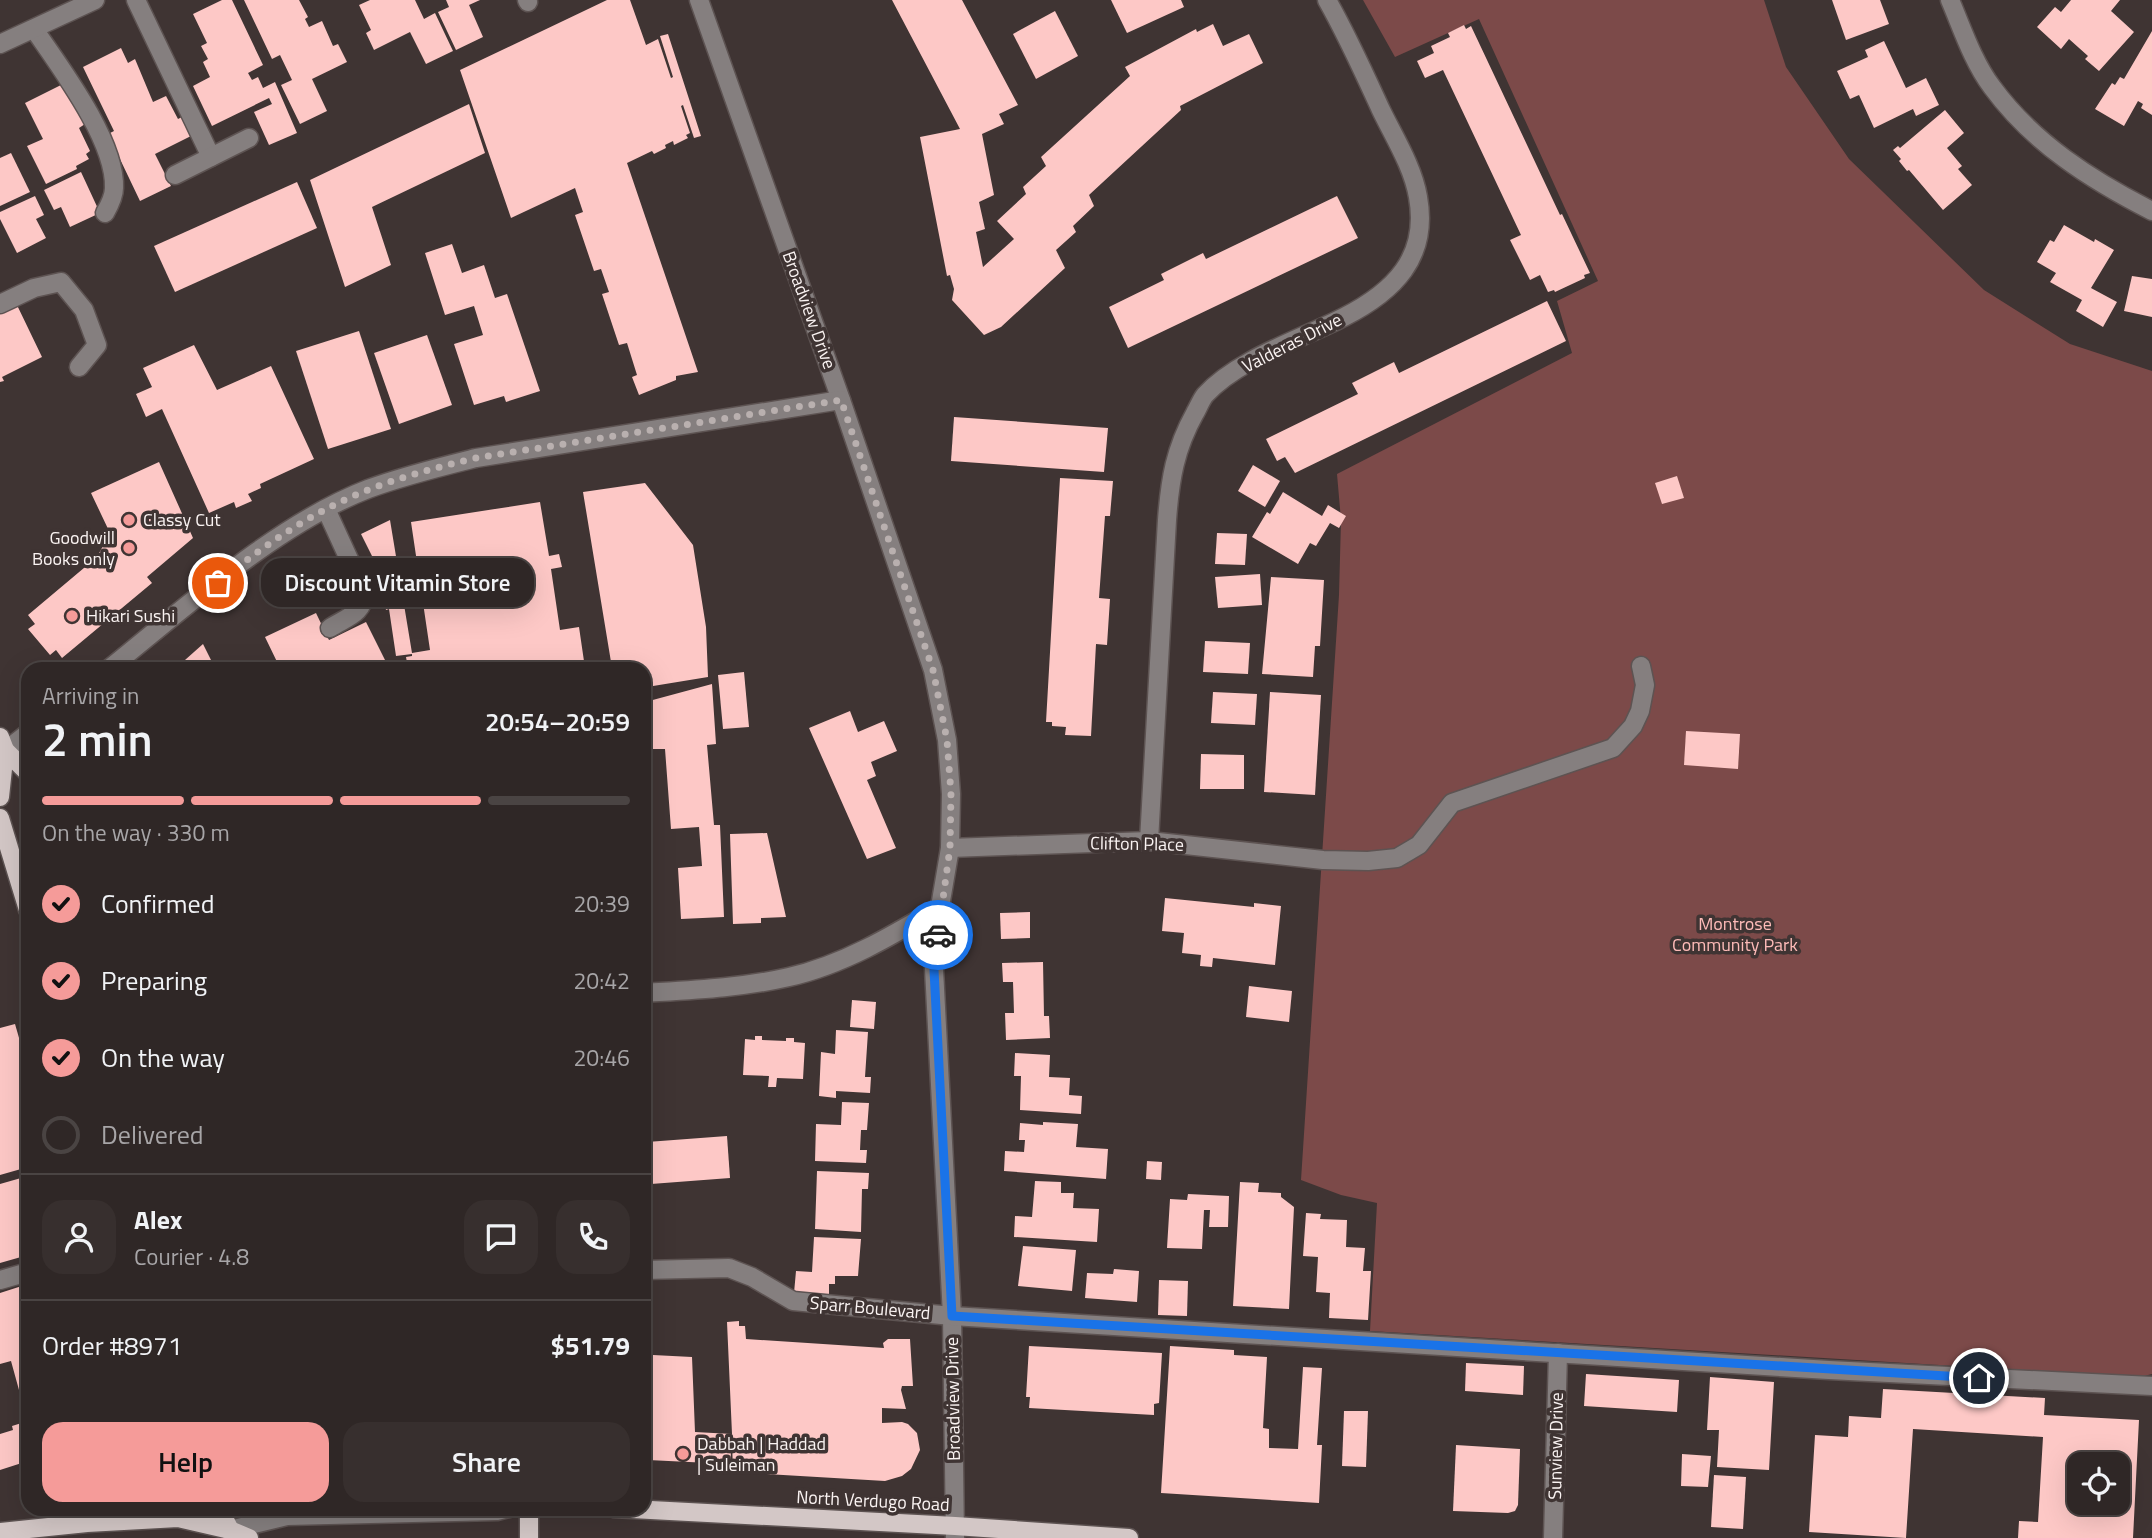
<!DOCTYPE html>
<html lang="en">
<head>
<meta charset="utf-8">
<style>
	body { margin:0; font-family:"Titillium Web",sans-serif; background:#372f2e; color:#f1f3f6; height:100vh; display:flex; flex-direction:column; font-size:26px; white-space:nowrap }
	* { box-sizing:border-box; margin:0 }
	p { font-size:23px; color:#a7a5a7 }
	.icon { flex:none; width:38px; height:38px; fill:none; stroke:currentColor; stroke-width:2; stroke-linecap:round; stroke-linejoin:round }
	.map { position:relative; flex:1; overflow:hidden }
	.panel { position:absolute; left:21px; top:662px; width:630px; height:854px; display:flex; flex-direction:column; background:#2f2726; border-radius:21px; box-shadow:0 7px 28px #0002,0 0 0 2px #4a4443 }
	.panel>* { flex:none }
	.fabs { position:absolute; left:2067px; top:1452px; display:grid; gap:14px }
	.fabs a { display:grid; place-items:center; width:63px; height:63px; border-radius:14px; background:#2f2726; box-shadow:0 7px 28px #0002,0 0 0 2px #4a4443; font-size:35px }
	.pin { position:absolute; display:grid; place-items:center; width:60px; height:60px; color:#fff; margin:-30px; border:4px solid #fff; border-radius:50%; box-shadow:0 2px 7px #0007 }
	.courier { position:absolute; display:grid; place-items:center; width:70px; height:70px; margin:-35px; border:5px solid #1a73e8; border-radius:50%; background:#fff; color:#222; box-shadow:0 2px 9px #0007 }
	.bubble { position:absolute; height:49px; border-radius:21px; background:#2f2726; box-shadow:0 7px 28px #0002,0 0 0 2px #4a4443; font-size:23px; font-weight:600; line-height:49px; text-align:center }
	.summary em { font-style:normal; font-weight:600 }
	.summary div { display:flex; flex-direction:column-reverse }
	.summary { display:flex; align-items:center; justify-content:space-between; height:119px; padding:0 21px }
	h1 { font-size:46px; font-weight:600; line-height:52px }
	.bar { display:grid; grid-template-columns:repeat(4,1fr); gap:10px 7px; align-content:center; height:84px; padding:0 21px }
	.bar i { height:9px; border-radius:5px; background:#4a4443 }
	.bar .current { background:#f59b99 }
	.bar p { grid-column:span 4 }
	.line { display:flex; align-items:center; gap:18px; padding:0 21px; border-top:2px solid #4a4443 }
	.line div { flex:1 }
	.round { display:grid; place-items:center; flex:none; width:74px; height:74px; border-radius:21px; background:#372f2e }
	ol { padding:0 21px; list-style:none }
	li { display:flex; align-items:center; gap:21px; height:77px }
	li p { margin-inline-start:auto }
	li .icon { padding:7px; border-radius:50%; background:#f59b99; color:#111; stroke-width:4 }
	li:last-child { color:#a7a5a7 }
	li i { width:38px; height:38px; border:4px solid #4a4443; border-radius:50% }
	.button { display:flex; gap:14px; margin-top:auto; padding:14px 21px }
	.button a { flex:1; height:80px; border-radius:21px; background:#f59b99; color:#111; font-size:28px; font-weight:600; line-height:80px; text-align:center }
	.button a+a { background:#372f2e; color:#f1f3f6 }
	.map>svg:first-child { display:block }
	.green { fill:#7c4a49 }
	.building { fill:#fdc8c6; fill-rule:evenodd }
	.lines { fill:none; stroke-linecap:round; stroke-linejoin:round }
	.minor-casing { stroke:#5d5352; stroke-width:21 }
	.major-casing { stroke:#5d5352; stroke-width:21 }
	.minor { stroke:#857f7f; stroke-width:18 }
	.major { stroke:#d3c7c6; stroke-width:18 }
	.done { stroke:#b9b0af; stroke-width:7; stroke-dasharray:0 12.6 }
	.route { stroke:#1a73e8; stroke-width:9 }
	.poi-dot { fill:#f59b99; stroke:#3f3433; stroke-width:2.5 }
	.labels { text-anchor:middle; stroke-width:7; stroke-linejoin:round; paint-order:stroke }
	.street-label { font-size:18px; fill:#faf3f2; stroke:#3f3433 }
	.poi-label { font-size:18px; fill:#faf3f2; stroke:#3f3433; text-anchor:start }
	.park-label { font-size:18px; fill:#febbb8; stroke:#3f3433 }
</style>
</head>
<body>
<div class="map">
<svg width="2152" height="1538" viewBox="0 0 2152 1538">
	<rect width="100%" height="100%" fill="#3f3433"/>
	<!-- green -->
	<polygon class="green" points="1363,0 1764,0 1786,67 1849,159 1984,290 2070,344 2152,371 2152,1374 2140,1377 1370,1331 1377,1203 1341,1195 1301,1180 1339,595 1341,520 1337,474 1572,353 1557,301 1598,281 1479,19 1395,57"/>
	<!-- building -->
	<g class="building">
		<polygon points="222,0 232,0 263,65 248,73 252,80 258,77 263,88 275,82 297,133 269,145 254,112 272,104 269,98 212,126 193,86 210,77 203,62 208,59 201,46 207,43 193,14"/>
		<polygon points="244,0 299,0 308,17 305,19 309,27 322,21 333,46 338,44 347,62 312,79 327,111 300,124 281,85 292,80 280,55 272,59"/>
		<polygon points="370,0 415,0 424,19 435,13 453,51 426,64 410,32 374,50 366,33 371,30 359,5"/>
		<polygon points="446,0 480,0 469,5 483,37 456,50 438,12 449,7"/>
		<polygon points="607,0 630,0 646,45 658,39 671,78 673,77 660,36 668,34 701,136 694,138 683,105 681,106 690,133 686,135 688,138 674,145 673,141 665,145 666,148 654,154 652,151 627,163 698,372 676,376 676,380 639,395 632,377 637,375 627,343 619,345 602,294 609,292 601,269 594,271 575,215 583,212 575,188 511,218 460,70"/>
		<polygon points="892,0 962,0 1018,105 999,114 1004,124 982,134 994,195 979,202 985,229 976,232 983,267 1014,239 997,221 1026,194 1023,187 1046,166 1041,157 1130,76 1125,67 1196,29 1197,32 1213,24 1223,46 1249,34 1263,63 1180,106 1181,110 1089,195 1094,206 1073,226 1076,232 1056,250 1065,268 1001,327 984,335 952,300 954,289 950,275 947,276 920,137 960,129"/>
		<polygon points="1111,0 1181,0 1184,7 1127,33"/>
		<polygon points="1832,0 1880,0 1889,24 1846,40"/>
		<polygon points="2071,0 2120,0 2111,11 2134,32 2099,71 2085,59 2088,56 2069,39 2061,49 2037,27 2055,7 2061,12"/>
		<polygon points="1055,11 1078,56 1036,79 1013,34"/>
		<polygon points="1464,25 1466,29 1471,26 1560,215 1562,214 1590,273 1584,275 1585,278 1555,292 1554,290 1548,292 1540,275 1530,280 1510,240 1521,235 1443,70 1425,78 1417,61 1434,53 1431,46 1450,37 1448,33"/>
		<polygon points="2152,31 2152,115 2141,108 2143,104 2138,101 2124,126 2095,109 2112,83 2115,85 2120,77 2124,79"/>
		<polygon points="1884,41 1906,88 1926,78 1939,105 1916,116 1913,109 1874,128 1859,95 1850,99 1837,71 1868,57 1865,50"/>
		<polygon points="121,48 128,63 135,59 153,102 166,96 178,119 182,117 191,136 155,154 171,186 140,201 108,134 114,131 83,67"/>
		<polygon points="65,83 85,124 79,128 90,151 86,154 89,159 76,166 77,169 46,184 27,146 43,139 25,103"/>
		<polygon points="469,104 485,153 372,207 391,265 345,287 310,180"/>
		<polygon points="1945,110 1964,133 1947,148 1962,166 1958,169 1972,185 1943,210 1909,170 1907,171 1899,161 1901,159 1893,150 1898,146 1900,148"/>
		<polygon points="11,153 30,192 0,206 0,158"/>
		<polygon points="81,172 100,213 70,227 61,207 54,210 44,190"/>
		<polygon points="297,182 317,228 175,292 154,246"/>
		<polygon points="35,196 44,215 36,219 46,238 17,253 0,219 0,212"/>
		<polygon points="1337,196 1358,238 1128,348 1109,307 1164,280 1161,274 1203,253 1206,259"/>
		<polygon points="2064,225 2094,242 2095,239 2114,250 2091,288 2117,302 2103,327 2076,311 2082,300 2050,282 2056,273 2037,262 2050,240 2054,242"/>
		<polygon points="452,244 462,273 484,265 495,298 507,294 540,391 506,402 504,396 474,405 454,344 483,335 474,306 445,315 425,253"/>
		<polygon points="2132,276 2152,279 2152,317 2124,311"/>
		<polygon points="1547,301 1566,341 1295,473 1285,457 1277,461 1266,439 1358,394 1352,383 1394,362 1399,373"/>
		<polygon points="16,303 42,357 2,377 4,381 0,382 0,310"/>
		<polygon points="359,331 391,429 328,449 296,351"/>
		<polygon points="427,335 452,405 399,424 374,353"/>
		<polygon points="194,345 217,390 271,366 314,459 260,484 261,488 248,494 252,501 236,508 234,502 209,513 162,409 146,417 136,394 152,387 143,368"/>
		<polygon points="954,417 1108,428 1104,472 951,461"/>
		<polygon points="159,462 193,538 147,577 152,583 62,658 56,650 50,655 28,629 35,624 28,615 97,557 110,533 91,493"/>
		<polygon points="1253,465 1280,481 1265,507 1238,491"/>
		<polygon points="1677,476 1684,498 1662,504 1655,483"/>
		<polygon points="1060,478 1113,481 1110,516 1105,516 1099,598 1110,599 1107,645 1096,644 1091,736 1065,735 1066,727 1052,726 1052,722 1046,722"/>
		<polygon points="645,483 693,545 706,627 708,677 647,687 644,667 612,668 583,492"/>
		<polygon points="1283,492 1322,516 1328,505 1346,516 1339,528 1330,523 1316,546 1310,543 1298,564 1252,537 1267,512 1270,514"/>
		<polygon points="540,502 549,556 559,554 562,567 551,569 560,630 579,627 585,668 408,668 406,657 412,656 412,654 396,656 389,609 386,610 384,600 388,600 384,575 382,576 361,534 390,520 412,653 430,650 411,522"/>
		<polygon points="1217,533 1247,534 1245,565 1215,564"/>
		<polygon points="1260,574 1262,605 1218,608 1215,577"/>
		<polygon points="1271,577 1324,580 1320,646 1315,646 1313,677 1262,674"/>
		<polygon points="316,613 329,640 366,622 389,668 280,668 265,637"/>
		<polygon points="1205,641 1250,643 1248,674 1203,672"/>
		<polygon points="203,644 215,668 176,668"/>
		<polygon points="744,672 749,727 723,729 718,675"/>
		<polygon points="712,684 716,744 707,745 714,825 720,825 724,917 681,919 678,868 702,866 699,827 671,829 665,749 653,749 649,701"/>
		<polygon points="1213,692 1257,694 1255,725 1211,723"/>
		<polygon points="1270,692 1321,695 1315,795 1264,792"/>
		<polygon points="850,711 858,732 884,721 897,751 871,762 876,776 867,780 896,848 867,859 809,728"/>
		<polygon points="1686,731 1740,734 1738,769 1684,765"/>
		<polygon points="1201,754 1244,755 1244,789 1200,789"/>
		<polygon points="767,833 786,917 761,918 761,923 733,924 730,834"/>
		<polygon points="1165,898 1254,907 1254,903 1281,906 1275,965 1213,958 1212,967 1200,966 1201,955 1182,953 1184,933 1162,931"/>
		<polygon points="1030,912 1030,938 1001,939 1000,913"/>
		<polygon points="1043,962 1044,1016 1049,1016 1050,1038 1006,1040 1005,1013 1014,1013 1013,982 1003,982 1002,963"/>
		<polygon points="1249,986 1292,991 1289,1022 1246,1017"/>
		<polygon points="852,1000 876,1002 874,1029 850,1027"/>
		<polygon points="15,1024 28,1069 28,1167 0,1175 0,1028"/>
		<polygon points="836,1030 868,1032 865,1077 871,1077 870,1093 836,1091 836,1098 819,1096 821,1052 835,1054"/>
		<polygon points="755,1036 762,1036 762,1040 786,1041 786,1038 794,1038 794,1042 805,1043 803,1079 777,1078 776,1087 768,1087 769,1076 743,1075 745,1039 755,1040"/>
		<polygon points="1015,1053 1050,1055 1049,1077 1070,1078 1069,1095 1082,1096 1081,1114 1020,1110 1021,1076 1014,1076"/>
		<polygon points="842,1102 869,1103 867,1130 861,1130 860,1150 867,1150 866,1163 815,1161 816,1124 841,1125"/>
		<polygon points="1043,1122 1078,1124 1076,1147 1108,1149 1106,1179 1004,1171 1005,1151 1024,1152 1025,1140 1019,1140 1020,1123 1043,1125"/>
		<polygon points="727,1136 730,1178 651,1184 647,1142"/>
		<polygon points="1147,1161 1162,1162 1161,1180 1146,1179"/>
		<polygon points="817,1171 869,1173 868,1189 862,1189 861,1232 815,1229"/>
		<polygon points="28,1176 28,1255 0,1263 0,1184"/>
		<polygon points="1035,1181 1061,1182 1061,1193 1074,1193 1073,1208 1099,1209 1097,1242 1014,1237 1015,1216 1032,1217"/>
		<polygon points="1240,1182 1259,1183 1258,1192 1281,1193 1281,1197 1294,1207 1289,1309 1233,1306"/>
		<polygon points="1188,1194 1229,1196 1228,1227 1209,1227 1210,1210 1204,1210 1202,1249 1167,1248 1170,1199 1187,1200"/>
		<polygon points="1306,1213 1321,1214 1320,1219 1347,1220 1346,1247 1365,1248 1363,1271 1371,1271 1368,1320 1329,1318 1330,1293 1316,1292 1318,1257 1303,1256"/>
		<polygon points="814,1237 861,1239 858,1276 835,1276 835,1284 829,1284 829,1296 794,1293 796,1271 812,1272"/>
		<polygon points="1023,1246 1076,1250 1072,1291 1018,1286"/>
		<polygon points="1114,1269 1139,1271 1137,1302 1085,1298 1087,1273 1113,1274"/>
		<polygon points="1159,1280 1188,1281 1187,1316 1158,1315"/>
		<polygon points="28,1284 28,1419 27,1419 11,1361 0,1364 0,1293"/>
		<polygon points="644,1319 650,1319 646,1387 644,1387"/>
		<polygon points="739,1321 739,1326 745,1326 746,1339 884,1348 883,1343 888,1339 910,1339 913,1386 902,1386 901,1390 906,1409 882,1408 882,1423 902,1422 908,1424 917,1433 920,1450 911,1469 902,1476 885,1481 733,1472 732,1441 730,1464 648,1460 653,1355 692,1357 695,1432 732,1434 727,1322"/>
		<polygon points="1029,1346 1162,1353 1159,1403 1154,1404 1154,1415 1029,1408 1030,1397 1026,1397"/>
		<polygon points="1170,1346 1234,1350 1234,1355 1267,1357 1263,1428 1269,1429 1269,1448 1298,1449 1303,1367 1322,1368 1317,1445 1322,1445 1319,1503 1161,1493"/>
		<polygon points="1466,1363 1524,1366 1523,1395 1465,1391"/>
		<polygon points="1586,1374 1679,1380 1677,1412 1584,1406"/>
		<polygon points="1710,1377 1774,1382 1769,1470 1717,1467 1719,1430 1707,1430"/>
		<path d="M1883 1389 2045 1398 2044 1415 2139 1420 2133 1538H2018L2019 1521 2038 1522 2043 1437 1913 1429 1906 1538 1809 1532 1815 1435 1848 1437 1849 1416 1881 1418ZM2079 1465H2118V1503H2079Z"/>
		<polygon points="1344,1411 1368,1411 1366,1467 1342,1466"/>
		<polygon points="28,1421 28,1461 0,1470 0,1434 13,1430 12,1426"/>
		<polygon points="1456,1445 1520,1449 1518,1505 1515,1511 1508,1513 1453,1511"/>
		<polygon points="1682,1454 1711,1456 1708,1487 1681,1486"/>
		<polygon points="1714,1475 1746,1477 1743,1529 1711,1527"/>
	</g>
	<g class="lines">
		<defs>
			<g id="minor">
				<polyline points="136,0 211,157"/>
				<polyline points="527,0 528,2"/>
				<polyline points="699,0 841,400 933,670 947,740 951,794 950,848 940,907 934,969 952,1316 955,1538"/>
				<path d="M1950 0C1962 28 1973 62 1992 87 2033 143 2091 180 2152 211"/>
				<path d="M34 29C60 67 116 141 114 188 114 197 109 206 105 213"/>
				<polyline points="0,44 95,0"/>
				<polyline points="175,175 249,138"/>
				<polyline points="0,304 34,288 61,282 84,310 97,345 79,367"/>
				<path d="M326 509 364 592C364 614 347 617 330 628"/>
				<path d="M110 668C186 607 277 524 368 489 403 476 440 467 476 458L841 400"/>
				<polyline points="0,755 28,733"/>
				<path d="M1149 841 1167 520C1170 479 1175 449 1195 413 1198 408 1201 400 1205 395 1238 359 1301 339 1344 317 1393 292 1429 258 1418 197 1413 167 1394 137 1381 110 1364 73 1347 35 1327 0"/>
				<polyline points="950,848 1149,841 1323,860 1368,861 1397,858 1419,845 1452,803 1613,748 1633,726 1640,711 1645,685 1641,666"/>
				<path d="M644 993C692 990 741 988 789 977 843 965 893 935 940 907"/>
				<polyline points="644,1270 729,1268 752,1277 793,1301 952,1316 1829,1370 2152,1386"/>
				<polyline points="0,1280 28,1272"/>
				<polyline points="233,1538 230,1530 287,1516 497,1511 509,1508"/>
				<polyline points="1553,1538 1558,1353"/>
			</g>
			<g id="major">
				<polyline points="0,737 5,750 28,773"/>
				<polyline points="0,797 5,750"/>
				<polyline points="0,818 28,910"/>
				<polyline points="219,1508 230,1530"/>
				<polyline points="613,1508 955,1526 1129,1538"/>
				<polyline points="0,1532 87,1523 178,1518 230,1530 249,1538"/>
				<polyline points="529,1538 529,1508"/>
			</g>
		</defs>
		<!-- minor casing -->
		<use href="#minor" class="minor-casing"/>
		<!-- major casing -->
		<use href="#major" class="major-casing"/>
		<!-- minor -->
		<use href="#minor" class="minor"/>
		<!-- major -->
		<use href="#major" class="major"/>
	</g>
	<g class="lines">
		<!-- done -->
		<path class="done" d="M218 583C263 546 313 511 368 490 403 476 439 467 476 458L841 400 933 670 947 740 951 793 950 848 938 935"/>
		<!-- route -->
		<polyline class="route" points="938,935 934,970 952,1316 1979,1378"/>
	</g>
	<!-- markers -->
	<g class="poi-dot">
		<circle cx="129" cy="520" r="7"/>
		<circle cx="129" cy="548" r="7"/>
		<circle cx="72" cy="616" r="7"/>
		<circle cx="683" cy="1454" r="7"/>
	</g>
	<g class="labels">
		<!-- street labels -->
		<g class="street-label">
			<text transform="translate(809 310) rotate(70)" y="6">Broadview Drive</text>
			<text transform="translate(1292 343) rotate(-27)" y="6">Valderas Drive</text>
			<text transform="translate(1137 844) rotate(1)" y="6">Clifton Place</text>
			<text transform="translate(870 1308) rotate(5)" y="6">Sparr Boulevard</text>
			<text transform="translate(953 1399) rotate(-91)" y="6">Broadview Drive</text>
			<text transform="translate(1556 1446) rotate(-89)" y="6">Sunview Drive</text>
			<text transform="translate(873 1501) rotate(3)" y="6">North Verdugo Road</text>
		</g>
		<!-- poi labels -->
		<g class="poi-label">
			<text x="143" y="526">Classy Cut</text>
			<text x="115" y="544" text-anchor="end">Goodwill<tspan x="115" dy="21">Books only</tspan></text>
			<text x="86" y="622">Hikari Sushi</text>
			<text x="697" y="1450">Dabbah | Haddad<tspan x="697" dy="21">| Suleiman</tspan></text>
		</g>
		<!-- park labels -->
		<g class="park-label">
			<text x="1735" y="930">Montrose<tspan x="1735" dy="21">Community Park</tspan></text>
		</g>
	</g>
</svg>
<div class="fabs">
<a><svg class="icon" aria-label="locate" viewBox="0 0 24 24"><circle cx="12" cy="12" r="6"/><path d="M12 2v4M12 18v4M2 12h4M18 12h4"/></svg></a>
</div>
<div class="pin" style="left:218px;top:583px;background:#ea580c"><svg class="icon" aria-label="bag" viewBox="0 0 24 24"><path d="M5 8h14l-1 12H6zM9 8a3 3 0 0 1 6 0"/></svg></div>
<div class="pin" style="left:1979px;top:1378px;background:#1f2937"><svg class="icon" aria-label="home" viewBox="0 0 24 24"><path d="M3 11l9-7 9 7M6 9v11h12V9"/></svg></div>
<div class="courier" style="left:938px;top:935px"><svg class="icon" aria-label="car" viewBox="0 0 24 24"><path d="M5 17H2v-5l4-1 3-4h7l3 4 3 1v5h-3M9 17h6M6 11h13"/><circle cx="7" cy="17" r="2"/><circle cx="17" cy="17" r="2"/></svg></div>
<div class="bubble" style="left:261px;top:558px;width:273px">Discount Vitamin Store</div>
<section class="panel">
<div class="summary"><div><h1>2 min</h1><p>Arriving in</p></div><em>20:54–20:59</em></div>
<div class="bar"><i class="current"></i><i class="current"></i><i class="current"></i><i></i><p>On the way · 330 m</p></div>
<ol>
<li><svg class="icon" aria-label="check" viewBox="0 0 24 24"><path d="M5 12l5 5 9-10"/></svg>Confirmed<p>20:39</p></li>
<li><svg class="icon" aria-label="check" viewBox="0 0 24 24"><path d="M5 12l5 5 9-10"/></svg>Preparing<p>20:42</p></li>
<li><svg class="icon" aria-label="check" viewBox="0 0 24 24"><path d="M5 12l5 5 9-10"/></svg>On the way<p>20:46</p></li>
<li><i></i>Delivered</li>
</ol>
<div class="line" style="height:126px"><a class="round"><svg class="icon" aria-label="person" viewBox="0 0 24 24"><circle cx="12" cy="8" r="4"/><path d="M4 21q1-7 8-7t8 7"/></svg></a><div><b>Alex</b><p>Courier · 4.8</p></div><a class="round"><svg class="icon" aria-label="chat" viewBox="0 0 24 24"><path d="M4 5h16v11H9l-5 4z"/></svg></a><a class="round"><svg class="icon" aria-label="phone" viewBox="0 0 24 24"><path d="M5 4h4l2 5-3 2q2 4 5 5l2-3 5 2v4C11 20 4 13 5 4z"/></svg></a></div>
<div class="line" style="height:91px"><div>Order #8971</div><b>$51.79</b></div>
<div class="button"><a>Help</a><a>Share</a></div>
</section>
</div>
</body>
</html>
